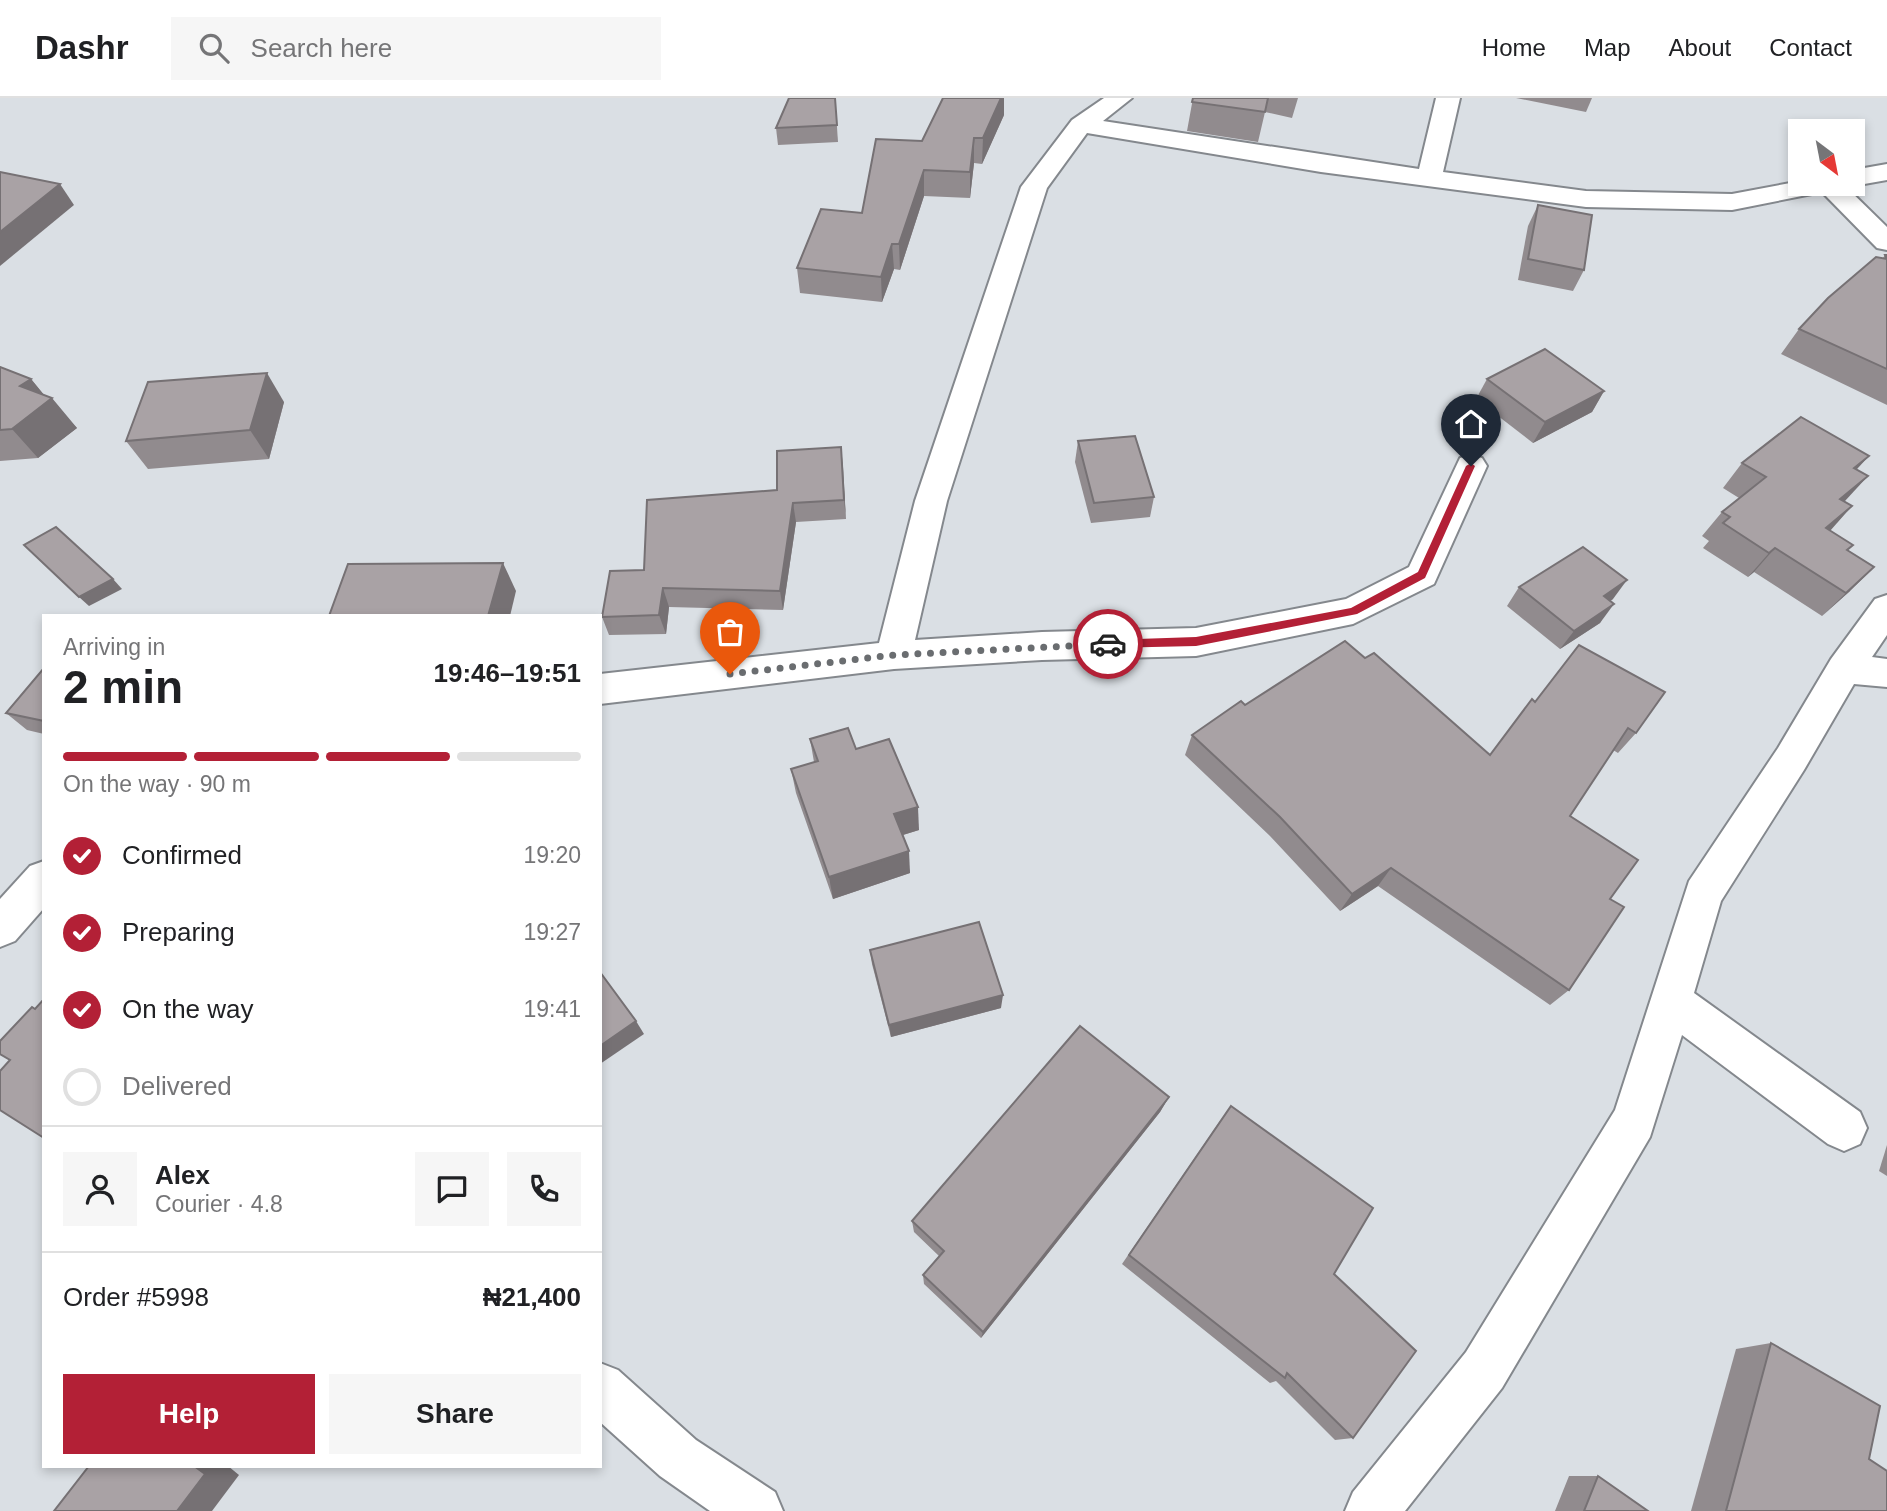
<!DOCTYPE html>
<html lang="en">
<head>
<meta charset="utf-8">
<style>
	body { margin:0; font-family:Arial,sans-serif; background:#f6f6f6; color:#202124; height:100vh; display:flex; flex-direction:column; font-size:26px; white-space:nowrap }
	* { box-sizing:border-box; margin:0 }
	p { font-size:23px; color:#757577 }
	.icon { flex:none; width:38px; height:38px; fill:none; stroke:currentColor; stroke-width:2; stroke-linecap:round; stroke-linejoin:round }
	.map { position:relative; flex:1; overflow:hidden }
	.sheet { position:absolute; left:42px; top:516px; width:560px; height:854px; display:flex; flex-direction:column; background:#fff; border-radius:0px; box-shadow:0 4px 10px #0003 }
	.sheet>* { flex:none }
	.needle { width:46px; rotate:148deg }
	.buttons { position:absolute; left:1788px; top:21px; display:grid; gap:14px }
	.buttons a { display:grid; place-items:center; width:77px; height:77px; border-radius:0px; background:#fff; box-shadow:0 4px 10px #0003; font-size:35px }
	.pin { position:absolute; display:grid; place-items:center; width:60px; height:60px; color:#fff; margin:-72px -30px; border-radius:50% 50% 50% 0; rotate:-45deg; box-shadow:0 0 7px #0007 }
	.pin .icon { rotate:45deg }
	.courier { position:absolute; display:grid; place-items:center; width:70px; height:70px; margin:-35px; border:5px solid #b32036; border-radius:50%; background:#fff; color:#222; box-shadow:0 2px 9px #0007 }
	.head em { font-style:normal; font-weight:700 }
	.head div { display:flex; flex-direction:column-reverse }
	.head { display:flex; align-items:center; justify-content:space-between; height:119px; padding:0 21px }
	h1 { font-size:46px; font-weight:700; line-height:52px }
	.bar { display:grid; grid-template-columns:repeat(4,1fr); gap:10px 7px; align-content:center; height:84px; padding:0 21px }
	.bar i { height:9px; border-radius:5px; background:#e0e0e0 }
	.bar .selected { background:#b32036 }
	.bar p { grid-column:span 4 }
	.line { display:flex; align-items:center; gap:18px; padding:0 21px; border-top:2px solid #e0e0e0 }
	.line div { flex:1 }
	.round { display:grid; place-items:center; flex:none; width:74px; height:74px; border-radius:0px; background:#f6f6f6 }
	ol { padding:0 21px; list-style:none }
	li { display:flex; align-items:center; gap:21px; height:77px }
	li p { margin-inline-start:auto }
	li .icon { padding:7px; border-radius:50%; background:#b32036; color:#fff; stroke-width:4 }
	li:last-child { color:#757577 }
	li i { width:38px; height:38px; border:4px solid #e0e0e0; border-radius:50% }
	.button { display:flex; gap:14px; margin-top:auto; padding:14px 21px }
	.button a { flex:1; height:80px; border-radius:0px; background:#b32036; color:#fff; font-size:28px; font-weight:700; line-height:80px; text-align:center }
	.button a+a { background:#f6f6f6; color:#202124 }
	header { display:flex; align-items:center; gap:42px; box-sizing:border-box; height:98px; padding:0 35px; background:#fff; border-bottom:2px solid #e0e0e0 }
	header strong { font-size:33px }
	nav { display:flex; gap:38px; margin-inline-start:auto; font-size:24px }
	.search { width:490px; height:63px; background:#f6f6f6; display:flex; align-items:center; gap:18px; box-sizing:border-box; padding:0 24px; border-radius:0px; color:#757577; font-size:26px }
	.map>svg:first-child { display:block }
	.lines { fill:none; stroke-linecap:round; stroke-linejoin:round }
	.minor-casing { stroke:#84888d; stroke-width:4 }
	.minor { fill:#fff; fill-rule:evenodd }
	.wall { fill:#918b8e }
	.shaded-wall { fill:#767174 }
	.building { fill:#a9a2a5; stroke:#767174; stroke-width:2 }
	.route { fill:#b32036 }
	.done { stroke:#6a6d70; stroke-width:7; stroke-dasharray:0 12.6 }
</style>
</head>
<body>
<header>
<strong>Dashr</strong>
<div class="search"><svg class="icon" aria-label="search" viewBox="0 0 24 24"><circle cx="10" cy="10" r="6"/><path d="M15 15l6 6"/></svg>Search here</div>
<nav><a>Home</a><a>Map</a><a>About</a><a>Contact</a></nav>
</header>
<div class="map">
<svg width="1887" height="1413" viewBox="0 0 1887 1413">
	<rect width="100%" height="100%" fill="#dadfe4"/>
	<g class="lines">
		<defs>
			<g id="minor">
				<polygon points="1104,0 1132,0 1103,23 1419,71 1436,0 1460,0 1443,74 1586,93 1732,96 1801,83 1801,86 1843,86 1887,129 1887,152 1877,150 1822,94 1732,112 1586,109 1321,74 1087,35 1047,90 947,403 915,542 1042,534 1196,530 1346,501 1409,469 1460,360 1471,357 1482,360 1487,368 1434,486 1353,526 1196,558 1042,562 894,571 600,606 600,576 879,545 915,403 1021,89 1072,22"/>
				<polygon points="1887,66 1887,82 1853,88 1845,86 1853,86 1853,72"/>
				<polygon points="1887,497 1887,537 1872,559 1887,561 1887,589 1854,586 1804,672 1721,803 1694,895 1860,1014 1867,1030 1860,1046 1844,1053 1828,1046 1682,937 1650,1039 1502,1290 1405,1413 1345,1413 1353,1394 1466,1254 1615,1012 1689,783 1778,650 1831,561 1875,501"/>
				<polygon points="44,763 44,810 15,843 0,849 0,801 30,768"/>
				<polygon points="600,1265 618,1272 696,1342 775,1394 783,1413 710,1413 660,1378 600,1324"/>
			</g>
		</defs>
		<!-- minor casing -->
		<use href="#minor" class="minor-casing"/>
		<!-- minor -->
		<use href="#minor" class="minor"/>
	</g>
	<!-- wall -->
	<g class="wall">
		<polygon points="835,0 838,44 778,47 776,30"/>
		<polygon points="1193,0 1298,0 1292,20 1265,14 1258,44 1187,33"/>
		<polygon points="1516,0 1592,0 1586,14"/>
		<polygon points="1004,17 982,66 974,65 970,100 924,98 900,172 894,171 882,204 800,195 797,170 862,115 922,43"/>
		<polygon points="1538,107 1584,172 1573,193 1518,182 1528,128"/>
		<polygon points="1885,157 1887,157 1887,307 1781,256 1799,231 1883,160"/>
		<polygon points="0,269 31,281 44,297 77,330 38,360 0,363"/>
		<polygon points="1487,281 1604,293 1592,314 1533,345 1476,301"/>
		<polygon points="284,304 269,361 148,371 126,343"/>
		<polygon points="1078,343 1154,399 1150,419 1091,425 1075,364"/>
		<polygon points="841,349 846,421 796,424 783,512 669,509 666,536 609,537 602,519 644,472 777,392"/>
		<polygon points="1742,365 1857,371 1844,403 1852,408 1830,432 1847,453 1850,493 1822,518 1754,474 1748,479 1703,450 1709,443 1702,438 1722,414 1739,400 1723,390"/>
		<polygon points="1519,489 1613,501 1610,503 1600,525 1560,551 1507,508"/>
		<polygon points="1579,547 1636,635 1618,655 1613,652 1570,718 1610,801 1569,892 1550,907 1378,788 1340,813 1270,738 1185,657 1192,637 1245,607 1365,560 1490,657 1535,604"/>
		<polygon points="44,570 44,636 27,632 6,615"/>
		<polygon points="810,641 919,732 903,737 910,775 833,801 796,695 791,671 814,664"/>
		<polygon points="870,852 1001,910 891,939 872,866"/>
		<polygon points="1169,999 1160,1014 981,1240 924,1186 923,1177 939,1158 914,1134 912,1123"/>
		<polygon points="1231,1008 1334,1176 1353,1340 1335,1342 1276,1283 1270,1285 1122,1166 1220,1023"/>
		<polygon points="1887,1047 1887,1078 1879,1073"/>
		<polygon points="1771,1245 1869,1361 1887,1413 1691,1413 1736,1251"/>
		<polygon points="1569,1378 1598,1378 1648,1413 1555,1413"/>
	</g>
	<!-- shaded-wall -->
	<g class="shaded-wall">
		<polygon points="1001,0 1004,0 1004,17 982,66 983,40"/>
		<polygon points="974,40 974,65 970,100 970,74"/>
		<polygon points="924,72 924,98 900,172 899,146"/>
		<polygon points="60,86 74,107 0,168 0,134"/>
		<polygon points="892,146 894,171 882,204 881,179"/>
		<polygon points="267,275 284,304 269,361 250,332"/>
		<polygon points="31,281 49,303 52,300 77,330 38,360 12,331 20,288"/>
		<polygon points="1604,293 1592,314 1533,345 1545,324"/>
		<polygon points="841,349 843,369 846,421 844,402"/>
		<polygon points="1869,358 1846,383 1854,370"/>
		<polygon points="1868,378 1845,403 1818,425 1840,401"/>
		<polygon points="793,405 796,424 783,512 780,493"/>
		<polygon points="1852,408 1830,433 1826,430"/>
		<polygon points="1775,450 1754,474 1748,479 1769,455"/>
		<polygon points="503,465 516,493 510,518 488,518"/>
		<polygon points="1874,469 1850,493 1822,518 1846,495"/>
		<polygon points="113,481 122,491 89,508 79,499"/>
		<polygon points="1627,482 1613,501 1590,517 1604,498"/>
		<polygon points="663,490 669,509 666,536 659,517"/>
		<polygon points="1614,506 1600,525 1560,551 1574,533"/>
		<polygon points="918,709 919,732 896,739 894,716"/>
		<polygon points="909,753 910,775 833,801 829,779"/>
		<polygon points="1391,770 1378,788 1340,813 1352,796"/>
		<polygon points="1003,897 1001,910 891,939 889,927"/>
		<polygon points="636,923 644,936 600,966 600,948"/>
		<polygon points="1169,999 1160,1014 981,1240 983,1234"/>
		<polygon points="194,1368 228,1368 239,1377 212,1413 177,1413"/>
	</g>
	<!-- building -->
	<g class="building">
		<polygon points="789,0 835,0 837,27 776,30"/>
		<polygon points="943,0 1001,0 983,40 974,40 970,74 924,72 899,146 892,146 881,179 797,170 821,111 862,115 876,41 922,43"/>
		<polygon points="1193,0 1268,0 1265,14 1192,4"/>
		<polygon points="0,74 60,86 0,134"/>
		<polygon points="1538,107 1592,117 1584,172 1528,161"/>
		<polygon points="1885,157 1887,157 1887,271 1799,231 1828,200 1876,159 1887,161"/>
		<polygon points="1545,251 1604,293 1545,324 1487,281"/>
		<polygon points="0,269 31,281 20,288 52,300 12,331 0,332"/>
		<polygon points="267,275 250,332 126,343 148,284"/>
		<polygon points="1801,319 1869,358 1854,370 1868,378 1840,401 1852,408 1826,430 1853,447 1847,452 1874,469 1846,495 1775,450 1769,455 1723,425 1730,419 1722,414 1766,379 1742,365"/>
		<polygon points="1135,338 1154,399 1094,405 1078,343"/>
		<polygon points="841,349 844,402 793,405 780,493 663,490 659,517 602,519 610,473 644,472 647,402 777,392 777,353"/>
		<polygon points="56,429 113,481 79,499 24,447"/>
		<polygon points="1583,449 1627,482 1604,498 1614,506 1574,533 1519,489"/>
		<polygon points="503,465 488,518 329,518 348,466"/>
		<polygon points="1345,543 1365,560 1374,555 1490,657 1532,601 1535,604 1579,547 1665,594 1636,635 1628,630 1570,718 1638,762 1610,801 1624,809 1569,892 1391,770 1352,796 1280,719 1192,637 1241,603 1245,607"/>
		<polygon points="44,570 44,623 6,615"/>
		<polygon points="848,630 856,651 889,641 918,709 894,716 909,753 829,779 791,671 818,663 810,641"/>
		<polygon points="979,824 1003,897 889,927 870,852"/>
		<polygon points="600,874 636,923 600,948"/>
		<polygon points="44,901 44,1040 0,1012 0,973 10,962 0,956 0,943 32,909 35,911"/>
		<polygon points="1080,928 1169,999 983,1234 923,1177 944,1153 912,1123"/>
		<polygon points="1231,1008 1373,1110 1334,1176 1416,1253 1353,1340 1287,1275 1285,1280 1129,1157"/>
		<polygon points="1771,1245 1880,1308 1869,1361 1887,1373 1887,1413 1726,1413"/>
		<polygon points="89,1368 194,1368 205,1376 177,1413 54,1413"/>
		<polygon points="1598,1378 1648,1413 1584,1413"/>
	</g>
	<!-- route -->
	<polygon class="route" points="1471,365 1475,368 1425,480 1357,516 1196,548 1108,550 1103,546 1108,542 1196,539 1351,510 1418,474 1466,368"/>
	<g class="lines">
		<!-- done -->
		<polyline class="done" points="730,576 894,557 1108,546"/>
	</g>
</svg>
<div class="buttons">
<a><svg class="needle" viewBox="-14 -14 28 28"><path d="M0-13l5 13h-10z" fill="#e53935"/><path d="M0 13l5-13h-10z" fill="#757577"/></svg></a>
</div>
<div class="pin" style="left:730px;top:576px;background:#ea580c"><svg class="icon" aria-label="bag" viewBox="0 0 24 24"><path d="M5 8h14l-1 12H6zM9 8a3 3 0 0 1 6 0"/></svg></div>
<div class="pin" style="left:1471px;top:368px;background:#1f2937"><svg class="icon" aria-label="home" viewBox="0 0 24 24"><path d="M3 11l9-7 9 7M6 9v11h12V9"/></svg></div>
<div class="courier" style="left:1108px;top:546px"><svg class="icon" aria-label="car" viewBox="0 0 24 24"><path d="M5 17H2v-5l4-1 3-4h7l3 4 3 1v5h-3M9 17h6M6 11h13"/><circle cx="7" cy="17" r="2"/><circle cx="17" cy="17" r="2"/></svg></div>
<section class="sheet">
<div class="head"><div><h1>2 min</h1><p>Arriving in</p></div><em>19:46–19:51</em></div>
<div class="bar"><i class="selected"></i><i class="selected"></i><i class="selected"></i><i></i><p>On the way · 90 m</p></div>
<ol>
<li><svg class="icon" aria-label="check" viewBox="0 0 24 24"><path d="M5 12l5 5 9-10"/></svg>Confirmed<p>19:20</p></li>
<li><svg class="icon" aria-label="check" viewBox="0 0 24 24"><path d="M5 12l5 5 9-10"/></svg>Preparing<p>19:27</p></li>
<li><svg class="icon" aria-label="check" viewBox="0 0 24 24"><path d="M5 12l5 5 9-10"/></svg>On the way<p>19:41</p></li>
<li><i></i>Delivered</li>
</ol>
<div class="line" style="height:126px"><a class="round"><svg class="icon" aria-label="person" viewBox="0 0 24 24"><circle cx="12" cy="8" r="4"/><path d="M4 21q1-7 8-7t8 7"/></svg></a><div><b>Alex</b><p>Courier · 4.8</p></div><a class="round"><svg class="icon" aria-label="chat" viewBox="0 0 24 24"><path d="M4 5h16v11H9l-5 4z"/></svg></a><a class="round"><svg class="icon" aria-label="phone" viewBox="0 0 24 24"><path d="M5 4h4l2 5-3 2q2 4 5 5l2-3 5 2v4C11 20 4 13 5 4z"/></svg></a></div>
<div class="line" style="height:91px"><div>Order #5998</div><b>₦21,400</b></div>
<div class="button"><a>Help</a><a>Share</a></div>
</section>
</div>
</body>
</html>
